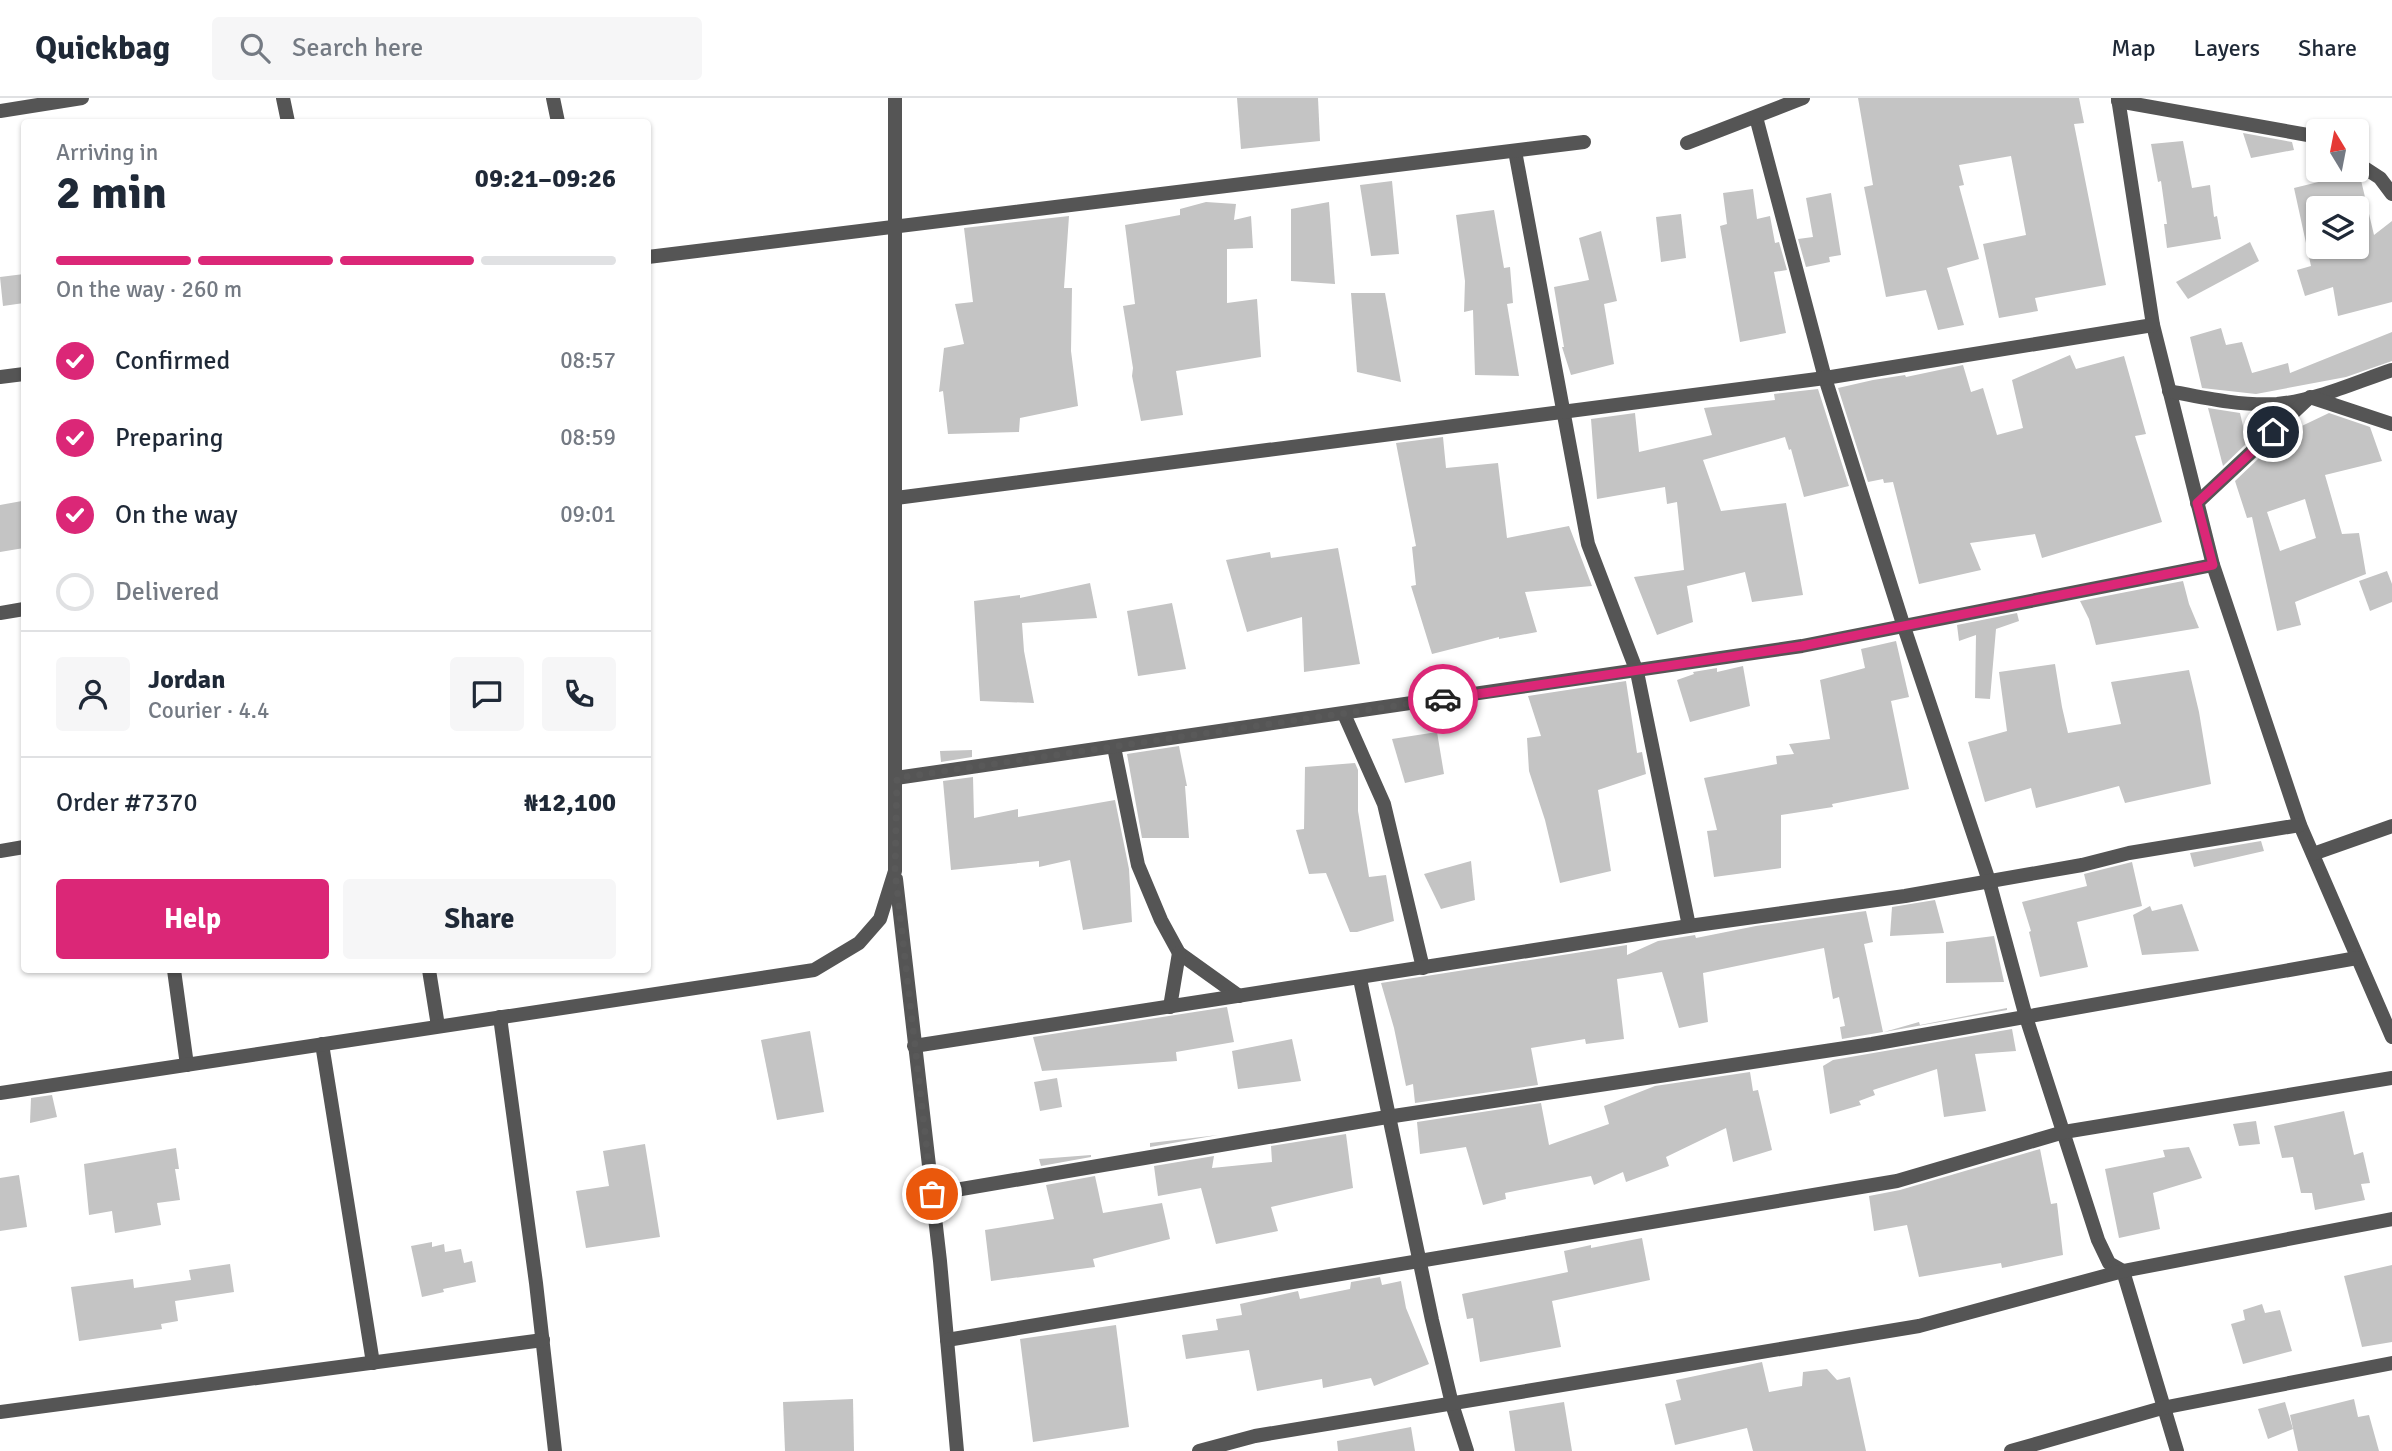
<!DOCTYPE html>
<html lang="en">
<head>
<meta charset="utf-8">
<style>
	body { margin:0; font-family:Signika,sans-serif; background:#f6f6f7; color:#1f2937; height:100vh; display:flex; flex-direction:column; font-size:26px; white-space:nowrap }
	* { box-sizing:border-box; margin:0 }
	p { font-size:23px; color:#747a83 }
	.icon { flex:none; width:38px; height:38px; fill:none; stroke:currentColor; stroke-width:2; stroke-linecap:round; stroke-linejoin:round }
	.map { position:relative; flex:1; overflow:hidden }
	.sheet { position:absolute; left:21px; top:21px; width:630px; height:854px; display:flex; flex-direction:column; background:#fff; border-radius:7px; box-shadow:0 2px 5px #0004 }
	.sheet>* { flex:none }
	.needle { width:46px; rotate:350deg }
	.fabs { position:absolute; left:2306px; top:21px; display:grid; gap:14px }
	.fabs a { display:grid; place-items:center; width:63px; height:63px; border-radius:7px; background:#fff; box-shadow:0 2px 5px #0004; font-size:35px }
	.pin { position:absolute; display:grid; place-items:center; width:60px; height:60px; color:#fff; margin:-30px; border:4px solid #fff; border-radius:50%; box-shadow:0 2px 7px #0007 }
	.courier { position:absolute; display:grid; place-items:center; width:70px; height:70px; margin:-35px; border:5px solid #db2777; border-radius:50%; background:#fff; color:#222; box-shadow:0 2px 9px #0007 }
	.overview em { font-style:normal; font-weight:800 }
	.overview div { display:flex; flex-direction:column-reverse }
	.overview { display:flex; align-items:center; justify-content:space-between; height:119px; padding:0 35px }
	h1 { font-size:46px; font-weight:800; line-height:52px }
	.bar { display:grid; grid-template-columns:repeat(4,1fr); gap:10px 7px; align-content:center; height:84px; padding:0 35px }
	.bar i { height:9px; border-radius:5px; background:#e0e1e3 }
	.bar .active { background:#db2777 }
	.bar p { grid-column:span 4 }
	.line { display:flex; align-items:center; gap:18px; padding:0 35px; border-top:2px solid #e0e1e3 }
	.line div { flex:1 }
	.round { display:grid; place-items:center; flex:none; width:74px; height:74px; border-radius:7px; background:#f6f6f7 }
	ol { padding:0 35px; list-style:none }
	li { display:flex; align-items:center; gap:21px; height:77px }
	li p { margin-inline-start:auto }
	li .icon { padding:7px; border-radius:50%; background:#db2777; color:#fff; stroke-width:4 }
	li:last-child { color:#747a83 }
	li i { width:38px; height:38px; border:4px solid #e0e1e3; border-radius:50% }
	.primary-button { display:flex; gap:14px; margin-top:auto; padding:14px 35px }
	.primary-button a { flex:1; height:80px; border-radius:7px; background:#db2777; color:#fff; font-size:28px; font-weight:800; line-height:80px; text-align:center }
	.primary-button a+a { background:#f6f6f7; color:#1f2937 }
	header { display:flex; align-items:center; gap:42px; box-sizing:border-box; height:98px; padding:0 35px; background:#fff; border-bottom:2px solid #e0e1e3 }
	header strong { font-size:33px }
	nav { display:flex; gap:38px; margin-inline-start:auto; font-size:24px }
	.search { width:490px; height:63px; background:#f6f6f7; display:flex; align-items:center; gap:18px; box-sizing:border-box; padding:0 24px; border-radius:7px; color:#747a83; font-size:26px }
	.map>svg:first-child { display:block }
	.building { fill:#c4c4c4; fill-rule:evenodd }
	.lines { fill:none; stroke-linecap:round; stroke-linejoin:round }
	.minor { stroke:#555; stroke-width:14 }
	.done { stroke:#595959; stroke-width:7; stroke-dasharray:0 12.6 }
	.route { stroke:#db2777; stroke-width:9 }
</style>
</head>
<body>
<header>
<strong>Quickbag</strong>
<div class="search"><svg class="icon" aria-label="search" viewBox="0 0 24 24"><circle cx="10" cy="10" r="6"/><path d="M15 15l6 6"/></svg>Search here</div>
<nav><a>Map</a><a>Layers</a><a>Share</a></nav>
</header>
<div class="map">
<svg width="2392" height="1353" viewBox="0 0 2392 1353">
	<rect width="100%" height="100%" fill="#fff"/>
	<!-- building -->
	<g class="building">
		<polygon points="1237,0 1318,0 1320,43 1241,51"/>
		<polygon points="1858,0 2079,0 2084,25 2074,26 2106,187 2035,200 2038,213 1999,220 1983,146 2026,137 2011,58 1959,67 1964,87 1959,88 1979,161 1947,170 1964,227 1938,232 1926,192 1886,199 1864,89 1873,87"/>
		<polygon points="2243,35 2292,44 2294,52 2251,60"/>
		<polygon points="2183,43 2192,90 2210,87 2214,119 2217,118 2221,141 2167,150 2164,126 2167,126 2161,83 2158,84 2151,46"/>
		<path d="M2355 75 2360 78 2374 137 2392 123V204L2338 218 2333 189 2305 198 2297 172 2311 168 2294 90ZM2319 110H2357V149H2319Z"/>
		<polygon points="1392,83 1399,156 1371,158 1360,87"/>
		<polygon points="1753,91 1757,121 1770,118 1775,145 1779,144 1787,172 1774,174 1786,235 1740,244 1720,128 1727,126 1723,95"/>
		<polygon points="1831,95 1841,157 1829,159 1830,164 1806,169 1798,141 1813,139 1806,100"/>
		<polygon points="1206,104 1236,106 1234,122 1251,118 1253,150 1227,151 1227,205 1257,201 1261,259 1176,273 1183,317 1141,323 1132,278 1133,270 1123,208 1135,206 1125,127 1180,117 1180,111"/>
		<polygon points="1329,104 1335,186 1291,183 1291,111"/>
		<polygon points="1494,112 1504,170 1510,169 1513,205 1507,206 1519,278 1475,277 1473,212 1464,214 1465,183 1456,117"/>
		<polygon points="1681,116 1686,160 1661,164 1656,119"/>
		<polygon points="1069,118 1064,190 1072,190 1071,253 1078,308 1020,320 1019,334 948,336 943,293 939,294 944,250 964,246 955,206 973,204 964,130"/>
		<polygon points="1601,133 1617,203 1604,206 1614,266 1571,277 1562,249 1564,249 1554,189 1589,182 1579,140"/>
		<polygon points="2250,144 2259,163 2188,201 2176,184"/>
		<polygon points="24,176 24,205 3,208 0,179"/>
		<polygon points="1351,195 1385,195 1401,284 1357,274"/>
		<polygon points="2221,230 2226,247 2242,244 2252,275 2288,265 2290,275 2392,234 2392,263 2346,279 2256,296 2202,290 2190,239"/>
		<polygon points="2070,257 2076,271 2124,258 2146,336 2135,338 2162,424 2042,460 2035,436 1970,445 1981,472 1919,486 1893,384 1884,385 1883,381 1868,384 1838,290 1873,282 1905,277 1906,279 1963,267 1971,294 1983,290 1997,337 2023,330 2012,282"/>
		<polygon points="1818,291 1849,388 1804,399 1791,351 1789,352 1785,339 1703,362 1721,413 1786,405 1803,497 1752,504 1745,474 1687,488 1693,524 1657,537 1634,479 1684,472 1677,404 1667,406 1665,389 1597,401 1591,321 1635,315 1639,354 1712,337 1704,310 1775,302 1774,296"/>
		<polygon points="2208,310 2240,315 2247,345 2223,368"/>
		<path d="M2329 315 2370 329 2382 363 2325 377 2342 436 2359 435 2366 476 2295 504 2301 527 2277 533 2252 419 2247 420 2235 383 2283 337ZM2305 401 2316 440 2280 453 2267 414Z"/>
		<polygon points="1443,339 1446,370 1498,365 1507,440 1569,428 1592,488 1525,494 1537,534 1499,541 1499,539 1432,556 1411,488 1416,487 1412,449 1416,448 1396,345"/>
		<polygon points="22,403 24,415 24,450 0,454 0,407"/>
		<polygon points="1338,450 1360,566 1304,574 1302,519 1247,534 1226,462 1270,454 1271,460"/>
		<polygon points="2387,473 2392,486 2392,504 2370,513 2359,483"/>
		<polygon points="2183,483 2189,506 2199,530 2096,547 2089,521 2080,503"/>
		<polygon points="1090,485 1097,520 1022,525 1024,553 1034,605 980,603 974,503 1020,497 1020,500"/>
		<polygon points="1172,505 1186,571 1138,578 1127,513"/>
		<polygon points="2017,515 2019,523 1996,531 1990,601 1975,600 1976,537 1959,543 1957,527"/>
		<polygon points="1896,543 1909,599 1891,603 1909,691 1832,706 1833,709 1781,717 1781,770 1714,779 1707,733 1717,732 1704,680 1777,666 1776,658 1794,656 1789,646 1830,641 1820,582 1865,570 1861,551"/>
		<polygon points="2055,566 2062,609 2068,635 2121,626 2111,584 2189,572 2199,614 2211,686 2125,705 2119,688 2036,710 2031,690 1985,704 1968,644 2007,633 1999,574"/>
		<polygon points="1743,568 1750,608 1690,624 1677,582 1694,576 1693,574 1717,570 1717,574"/>
		<polygon points="1626,583 1637,655 1642,654 1646,676 1598,692 1611,773 1560,785 1545,722 1529,673 1527,640 1541,638 1528,598"/>
		<polygon points="1437,634 1444,676 1405,685 1392,641"/>
		<polygon points="1179,648 1187,688 1185,688 1189,740 1142,740 1127,656"/>
		<polygon points="972,652 972,659 941,664 940,653"/>
		<polygon points="1355,665 1358,672 1358,713 1369,779 1386,777 1394,823 1357,834 1350,834 1326,775 1309,776 1296,732 1304,731 1305,669"/>
		<polygon points="973,679 974,720 1018,711 1018,719 1115,702 1129,771 1132,824 1083,832 1070,762 1039,769 1039,763 951,772 943,683"/>
		<polygon points="2261,743 2264,753 2194,769 2190,755"/>
		<polygon points="1471,763 1475,802 1441,811 1424,776"/>
		<polygon points="2132,764 2142,808 2077,824 2088,869 2040,879 2029,834 2031,833 2022,804 2087,788 2084,776"/>
		<polygon points="1935,802 1944,835 1890,838 1892,809"/>
		<polygon points="2182,806 2199,853 2142,857 2133,817 2150,808 2152,813"/>
		<polygon points="1866,813 1873,844 1864,846 1883,934 1842,941 1840,929 1845,928 1839,899 1833,901 1824,850 1703,875 1708,924 1679,930 1662,874 1617,881 1624,941 1586,946 1585,941 1531,950 1538,987 1415,1005 1413,986 1406,988 1394,930 1381,885 1627,847 1627,857 1658,843 1695,837 1696,840 1756,828"/>
		<polygon points="1994,838 2004,884 1946,885 1946,844"/>
		<polygon points="1227,909 1234,944 1176,954 1177,963 1042,973 1033,939"/>
		<polygon points="2007,910 2007,912 1884,934 1919,924 1920,927"/>
		<polygon points="2012,931 2016,953 1975,956 1986,1013 1944,1019 1937,971 1873,992 1875,997 1859,1003 1861,1007 1830,1016 1823,968 1833,962"/>
		<polygon points="810,933 824,1014 777,1022 761,942"/>
		<polygon points="1292,941 1301,983 1238,991 1232,953"/>
		<polygon points="1750,974 1753,993 1758,992 1772,1052 1733,1064 1726,1030 1666,1059 1669,1068 1626,1084 1623,1074 1594,1087 1591,1078 1505,1095 1506,1101 1483,1107 1466,1049 1420,1056 1417,1024 1541,1005 1549,1047 1609,1026 1604,1008 1655,988"/>
		<polygon points="1057,980 1062,1009 1040,1013 1034,984"/>
		<polygon points="52,997 57,1019 30,1025 31,1000"/>
		<polygon points="2344,1013 2354,1057 2363,1054 2370,1085 2361,1086 2365,1102 2315,1112 2312,1095 2301,1095 2293,1059 2282,1060 2274,1028"/>
		<polygon points="2256,1023 2260,1046 2239,1048 2233,1026"/>
		<polygon points="1346,1036 1353,1090 1271,1109 1278,1133 1216,1146 1201,1090 1158,1098 1154,1068 1214,1058 1212,1070 1272,1064 1271,1048"/>
		<polygon points="1218,1037 1150,1049 1150,1045"/>
		<polygon points="645,1046 660,1139 586,1150 576,1093 609,1088 603,1053"/>
		<polygon points="2189,1049 2202,1080 2153,1095 2160,1131 2119,1140 2105,1071 2165,1059 2163,1052"/>
		<polygon points="176,1050 179,1071 175,1071 180,1102 157,1105 161,1127 115,1135 112,1113 89,1117 84,1066"/>
		<polygon points="2040,1051 2051,1106 2057,1105 2063,1157 2002,1170 2001,1165 1919,1179 1907,1127 1874,1133 1869,1098 1900,1092"/>
		<polygon points="1091,1057 1091,1059 1041,1068 1039,1061"/>
		<polygon points="19,1077 27,1129 0,1133 0,1080"/>
		<polygon points="1095,1078 1103,1115 1162,1105 1170,1141 1093,1161 1095,1169 991,1183 985,1132 1054,1121 1046,1087"/>
		<polygon points="1642,1140 1650,1182 1552,1203 1561,1249 1480,1264 1473,1220 1467,1221 1462,1196 1568,1174 1564,1153 1591,1147 1591,1150"/>
		<polygon points="432,1144 432,1149 444,1146 445,1154 461,1151 464,1165 472,1163 476,1184 443,1191 444,1194 422,1199 411,1148"/>
		<polygon points="230,1166 234,1194 175,1203 178,1223 161,1226 162,1231 79,1243 71,1189 133,1181 134,1190 191,1182 189,1172"/>
		<polygon points="2392,1167 2392,1244 2362,1249 2344,1178"/>
		<polygon points="1380,1179 1382,1187 1401,1183 1406,1210 1429,1266 1374,1288 1371,1280 1323,1290 1322,1281 1257,1293 1249,1252 1186,1261 1182,1237 1218,1232 1216,1221 1242,1217 1240,1206 1298,1193 1300,1201 1350,1191 1351,1184"/>
		<polygon points="2262,1206 2265,1215 2280,1212 2292,1253 2243,1266 2231,1226 2245,1222 2243,1212"/>
		<polygon points="1116,1227 1129,1329 1033,1344 1020,1241"/>
		<polygon points="1762,1264 1769,1294 1802,1288 1803,1274 1827,1271 1837,1282 1850,1279 1866,1353 1753,1353 1747,1330 1675,1347 1665,1306 1681,1302 1676,1282"/>
		<polygon points="853,1301 854,1353 785,1353 783,1304"/>
		<polygon points="2354,1301 2358,1319 2369,1317 2379,1353 2298,1353 2290,1317"/>
		<polygon points="1564,1304 1572,1353 1515,1353 1509,1313"/>
		<polygon points="2285,1304 2293,1331 2268,1341 2258,1311"/>
		<polygon points="1411,1329 1415,1353 1338,1353 1337,1343"/>
	</g>
	<g class="lines">
		<!-- minor -->
		<g class="minor">
			<polyline points="283,0 288,24"/>
			<polyline points="553,0 558,24"/>
			<polyline points="2118,0 2153,227 2213,467 2300,727 2392,939"/>
			<polyline points="2118,3 2319,39"/>
			<polyline points="0,13 82,0"/>
			<polyline points="1756,19 1825,280 1904,529 1989,783 2026,919 2098,1142 2109,1165 2123,1173 2177,1353"/>
			<polyline points="1687,45 1803,0"/>
			<polyline points="1515,53 1588,446 1637,574 1689,828"/>
			<polyline points="2357,65 2380,80 2392,96"/>
			<polyline points="648,159 1584,44"/>
			<polyline points="0,279 24,276"/>
			<path d="M2169 293C2205 300 2240 308 2277 306 2315 303 2356 284 2392 272"/>
			<polyline points="896,400 1825,280 2153,227"/>
			<polyline points="2197,405 2310,299 2392,326"/>
			<polyline points="0,515 24,511"/>
			<polyline points="1344,616 1384,706 1423,870"/>
			<polyline points="1114,649 1138,767 1161,822 1179,855 1239,898"/>
			<polyline points="896,680 1802,548 2213,467"/>
			<polyline points="0,753 24,749"/>
			<polyline points="2313,756 2392,728"/>
			<polyline points="896,781 940,1163 957,1353"/>
			<polyline points="174,872 187,967"/>
			<polyline points="429,872 438,928"/>
			<polyline points="1360,881 1432,1222 1452,1306 1467,1353"/>
			<polyline points="1170,909 1179,855"/>
			<polyline points="500,919 536,1185 555,1353"/>
			<polyline points="322,946 373,1265"/>
			<polyline points="914,948 1689,828 1905,798 2082,767 2129,755 2300,727"/>
			<polyline points="0,995 814,872 859,845 880,821 895,773 895,0"/>
			<polyline points="932,1096 1387,1019 1872,946 2357,860"/>
			<polyline points="947,1242 1897,1083 2064,1034 2392,980"/>
			<polyline points="0,1314 543,1242"/>
			<polyline points="1199,1353 1255,1338 1919,1228 2123,1173 2392,1121"/>
			<polyline points="2011,1353 2162,1310 2392,1265"/>
		</g>
	</g>
	<g class="lines">
		<!-- done -->
		<polyline class="done" points="932,1096 895,773 897,680 1443,601"/>
		<!-- route -->
		<polyline class="route" points="1443,601 1802,548 2213,467 2197,405 2273,334"/>
	</g>
</svg>
<div class="fabs">
<a><svg class="needle" viewBox="-14 -14 28 28"><path d="M0-13l5 13h-10z" fill="#e53935"/><path d="M0 13l5-13h-10z" fill="#747a83"/></svg></a>
<a><svg class="icon" aria-label="layers" viewBox="0 0 24 24"><path d="M12 4l9 5-9 5-9-5zM3 14l9 5 9-5"/></svg></a>
</div>
<div class="pin" style="left:932px;top:1096px;background:#ea580c"><svg class="icon" aria-label="bag" viewBox="0 0 24 24"><path d="M5 8h14l-1 12H6zM9 8a3 3 0 0 1 6 0"/></svg></div>
<div class="pin" style="left:2273px;top:334px;background:#1f2937"><svg class="icon" aria-label="home" viewBox="0 0 24 24"><path d="M3 11l9-7 9 7M6 9v11h12V9"/></svg></div>
<div class="courier" style="left:1443px;top:601px"><svg class="icon" aria-label="car" viewBox="0 0 24 24"><path d="M5 17H2v-5l4-1 3-4h7l3 4 3 1v5h-3M9 17h6M6 11h13"/><circle cx="7" cy="17" r="2"/><circle cx="17" cy="17" r="2"/></svg></div>
<section class="sheet">
<div class="overview"><div><h1>2 min</h1><p>Arriving in</p></div><em>09:21–09:26</em></div>
<div class="bar"><i class="active"></i><i class="active"></i><i class="active"></i><i></i><p>On the way · 260 m</p></div>
<ol>
<li><svg class="icon" aria-label="check" viewBox="0 0 24 24"><path d="M5 12l5 5 9-10"/></svg>Confirmed<p>08:57</p></li>
<li><svg class="icon" aria-label="check" viewBox="0 0 24 24"><path d="M5 12l5 5 9-10"/></svg>Preparing<p>08:59</p></li>
<li><svg class="icon" aria-label="check" viewBox="0 0 24 24"><path d="M5 12l5 5 9-10"/></svg>On the way<p>09:01</p></li>
<li><i></i>Delivered</li>
</ol>
<div class="line" style="height:126px"><a class="round"><svg class="icon" aria-label="person" viewBox="0 0 24 24"><circle cx="12" cy="8" r="4"/><path d="M4 21q1-7 8-7t8 7"/></svg></a><div><b>Jordan</b><p>Courier · 4.4</p></div><a class="round"><svg class="icon" aria-label="chat" viewBox="0 0 24 24"><path d="M4 5h16v11H9l-5 4z"/></svg></a><a class="round"><svg class="icon" aria-label="phone" viewBox="0 0 24 24"><path d="M5 4h4l2 5-3 2q2 4 5 5l2-3 5 2v4C11 20 4 13 5 4z"/></svg></a></div>
<div class="line" style="height:91px"><div>Order #7370</div><b>₦12,100</b></div>
<div class="primary-button"><a>Help</a><a>Share</a></div>
</section>
</div>
</body>
</html>
